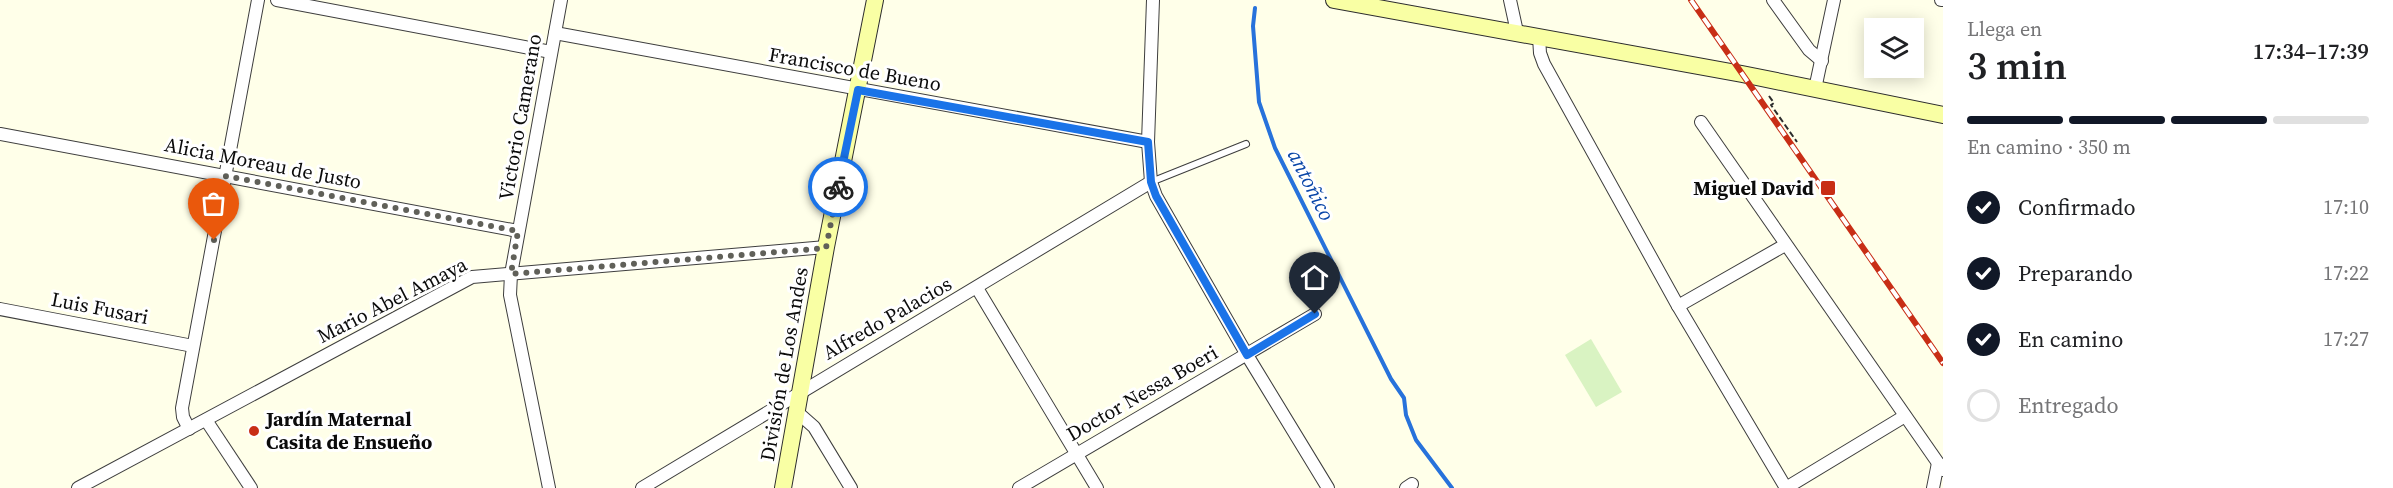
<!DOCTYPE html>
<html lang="es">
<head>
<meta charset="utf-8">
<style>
	body { margin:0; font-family:"Source Serif 4",serif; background:#f2f2f2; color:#202124; height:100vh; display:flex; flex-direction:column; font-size:22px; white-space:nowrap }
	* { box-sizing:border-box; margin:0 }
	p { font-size:20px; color:#757577 }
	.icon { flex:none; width:33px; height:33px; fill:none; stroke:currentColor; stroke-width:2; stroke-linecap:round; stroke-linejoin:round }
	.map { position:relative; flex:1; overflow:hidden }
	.details { display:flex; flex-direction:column; background:#fff; width:450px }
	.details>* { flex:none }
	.buttons { position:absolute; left:1864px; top:18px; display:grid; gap:12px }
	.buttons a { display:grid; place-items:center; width:60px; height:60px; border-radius:0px; background:#fff; box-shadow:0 3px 15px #0003; font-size:30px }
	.pin { position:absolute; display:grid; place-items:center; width:51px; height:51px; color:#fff; margin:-62px -26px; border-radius:50% 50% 50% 0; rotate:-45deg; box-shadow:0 0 6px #0007 }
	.pin .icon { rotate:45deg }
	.courier { position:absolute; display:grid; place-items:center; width:60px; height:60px; margin:-30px; border:4px solid #1a73e8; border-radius:50%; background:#fff; color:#222; box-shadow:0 2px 8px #0007 }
	.summary em { font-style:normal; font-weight:600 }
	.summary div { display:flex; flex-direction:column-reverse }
	.summary { display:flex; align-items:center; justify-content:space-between; height:102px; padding:0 24px }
	h1 { font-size:39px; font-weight:600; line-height:45px }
	.bar { display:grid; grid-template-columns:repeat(4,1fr); gap:9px 6px; align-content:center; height:72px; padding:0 24px }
	.bar i { height:8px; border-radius:4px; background:#e0e0e0 }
	.bar .current { background:#111827 }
	.bar p { grid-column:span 4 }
	ol { padding:0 24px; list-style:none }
	li { display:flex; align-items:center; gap:18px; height:66px }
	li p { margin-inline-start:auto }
	li .icon { padding:6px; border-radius:50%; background:#111827; color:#fff; stroke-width:4 }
	li:last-child { color:#757577 }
	li i { width:33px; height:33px; border:3px solid #e0e0e0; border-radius:50% }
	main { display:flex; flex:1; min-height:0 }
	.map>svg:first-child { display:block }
	.pitch { fill:#d9f3c2 }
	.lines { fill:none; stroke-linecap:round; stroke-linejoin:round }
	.stream { stroke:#2772db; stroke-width:4 }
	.lane-casing { stroke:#3e3e3e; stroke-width:8 }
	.street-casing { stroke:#3e3e3e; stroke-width:14 }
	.secondary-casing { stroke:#2d2d2d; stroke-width:18 }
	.path { stroke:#2d2d2d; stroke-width:2; stroke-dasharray:6 3; stroke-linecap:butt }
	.lane { stroke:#fff; stroke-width:6 }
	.street { stroke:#fff; stroke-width:12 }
	.secondary { stroke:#f9ffa4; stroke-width:16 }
	.rail-casing { stroke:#c82e16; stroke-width:6 }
	.rail { stroke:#fff; stroke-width:4; stroke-dasharray:11; stroke-linecap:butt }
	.done { stroke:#606059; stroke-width:6; stroke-dasharray:0 10.8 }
	.route { stroke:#1a73e8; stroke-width:8 }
	.poi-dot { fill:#c82e16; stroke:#fff; stroke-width:2 }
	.labels { text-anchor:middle; stroke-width:6; stroke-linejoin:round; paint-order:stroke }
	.street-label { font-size:20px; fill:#0b0b0b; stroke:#fff }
	.poi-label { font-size:20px; font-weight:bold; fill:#0b0b0b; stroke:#fff; text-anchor:end }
	.water-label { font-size:21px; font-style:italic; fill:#0946a8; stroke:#fff }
</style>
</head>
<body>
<main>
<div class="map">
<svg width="1943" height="488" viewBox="0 0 1943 488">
	<rect width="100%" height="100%" fill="#ffffe9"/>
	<!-- pitch -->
	<polygon class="pitch" points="1591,339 1622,392 1596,407 1565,355"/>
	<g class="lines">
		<!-- stream -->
		<polyline class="stream" points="1255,8 1253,26 1259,102 1275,148 1391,379 1404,398 1406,415 1416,440 1452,488"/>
		<defs>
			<polyline id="lane" points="1151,182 1246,144"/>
			<g id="street">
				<polyline points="277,0 551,52"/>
				<polyline points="1153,0 1148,142 1151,182 1156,196 1247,355 1328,488"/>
				<polyline points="1510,0 1517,32"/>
				<polyline points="1773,0 1809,50 1822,61"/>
				<polyline points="1941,0 1943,0"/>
				<polyline points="555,33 1148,142"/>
				<polyline points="1539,37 1540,53 1544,64 1678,306 1786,488 1905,416"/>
				<polyline points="1815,89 1834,0"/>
				<polyline points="1701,122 1943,470"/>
				<polyline points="0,134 518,231"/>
				<polyline points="977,288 1097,488"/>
				<polyline points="1678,306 1785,245"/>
				<polyline points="0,309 193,346"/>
				<polyline points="797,412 814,427 851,488"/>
				<polyline points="206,420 251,488"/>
				<polyline points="189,429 183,417 182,408 258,0"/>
				<polyline points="78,488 472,277 826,247"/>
				<polyline points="549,488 510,295 511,274 561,0"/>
				<polyline points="642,488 1151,182"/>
				<polyline points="1019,488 1315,314"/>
				<polyline points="1406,488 1412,484"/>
				<polyline points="1933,488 1938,463"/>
			</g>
			<g id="secondary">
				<polyline points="1334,0 1742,74 1943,115"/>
				<polyline points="783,488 826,247 875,0"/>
			</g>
		</defs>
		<!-- lane casing -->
		<use href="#lane" class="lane-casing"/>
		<!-- street casing -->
		<use href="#street" class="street-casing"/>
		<!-- secondary casing -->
		<use href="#secondary" class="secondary-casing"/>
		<!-- path -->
		<polyline class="path" points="1769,96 1774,103 1771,105 1797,142"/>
		<!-- lane -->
		<use href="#lane" class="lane"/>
		<!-- street -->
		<use href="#street" class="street"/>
		<!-- secondary -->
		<use href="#secondary" class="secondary"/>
		<defs>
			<polyline id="rail" points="1691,0 1943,363"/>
		</defs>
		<!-- rail casing -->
		<use href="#rail" class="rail-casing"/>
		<!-- rail -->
		<use href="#rail" class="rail"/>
	</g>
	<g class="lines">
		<!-- done -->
		<polyline class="done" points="214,240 226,176 518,231 511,274 826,248 838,187"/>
		<!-- route -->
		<polyline class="route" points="838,187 858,90 1148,142 1151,182 1156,196 1247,355 1315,314"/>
	</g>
	<!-- markers -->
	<g class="poi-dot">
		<rect x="1820" y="180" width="16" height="16" rx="3"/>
		<circle cx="254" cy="431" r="6"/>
	</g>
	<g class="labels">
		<!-- street labels -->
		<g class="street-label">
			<text transform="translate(855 69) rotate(10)" y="7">Francisco de Bueno</text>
			<text transform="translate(520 117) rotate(-80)" y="7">Victorio Camerano</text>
			<text transform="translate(263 163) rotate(11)" y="7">Alicia Moreau de Justo</text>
			<text transform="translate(392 300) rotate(-27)" y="7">Mario Abel Amaya</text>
			<text transform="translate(100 308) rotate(11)" y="7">Luis Fusari</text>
			<text transform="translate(887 318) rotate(-30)" y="7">Alfredo Palacios</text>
			<text transform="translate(784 364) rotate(-80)" y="7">División de Los Andes</text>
			<text transform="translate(1142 393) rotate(-30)" y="7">Doctor Nessa Boeri</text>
		</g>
		<!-- poi labels -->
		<g class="poi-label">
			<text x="1814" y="195">Miguel David</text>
			<text x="266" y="426" text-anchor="start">Jardín Maternal<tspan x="266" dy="23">Casita de Ensueño</tspan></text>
		</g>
		<!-- water labels -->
		<g class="water-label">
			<text transform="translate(1311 185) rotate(63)" y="7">antoñico</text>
		</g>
	</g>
</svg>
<div class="buttons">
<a><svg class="icon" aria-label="layers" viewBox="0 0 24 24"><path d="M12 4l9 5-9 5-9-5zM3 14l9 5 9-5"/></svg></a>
</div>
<div class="pin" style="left:214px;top:240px;background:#ea580c"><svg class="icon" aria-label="bag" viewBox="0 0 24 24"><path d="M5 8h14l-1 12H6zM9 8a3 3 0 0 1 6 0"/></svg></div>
<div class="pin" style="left:1315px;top:314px;background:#1f2937"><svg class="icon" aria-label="home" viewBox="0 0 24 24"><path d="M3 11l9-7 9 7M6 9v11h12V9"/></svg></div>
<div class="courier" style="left:838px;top:187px"><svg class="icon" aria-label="bike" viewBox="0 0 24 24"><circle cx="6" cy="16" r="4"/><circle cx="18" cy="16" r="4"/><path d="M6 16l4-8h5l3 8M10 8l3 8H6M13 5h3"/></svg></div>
</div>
<section class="details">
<div class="summary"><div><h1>3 min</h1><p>Llega en</p></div><em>17:34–17:39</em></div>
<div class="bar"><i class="current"></i><i class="current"></i><i class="current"></i><i></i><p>En camino · 350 m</p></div>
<ol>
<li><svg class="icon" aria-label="check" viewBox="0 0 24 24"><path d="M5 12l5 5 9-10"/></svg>Confirmado<p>17:10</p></li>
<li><svg class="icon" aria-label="check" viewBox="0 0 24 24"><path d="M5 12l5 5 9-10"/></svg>Preparando<p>17:22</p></li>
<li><svg class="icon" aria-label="check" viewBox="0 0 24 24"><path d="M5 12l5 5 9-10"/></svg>En camino<p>17:27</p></li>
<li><i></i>Entregado</li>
</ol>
</section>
</main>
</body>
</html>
